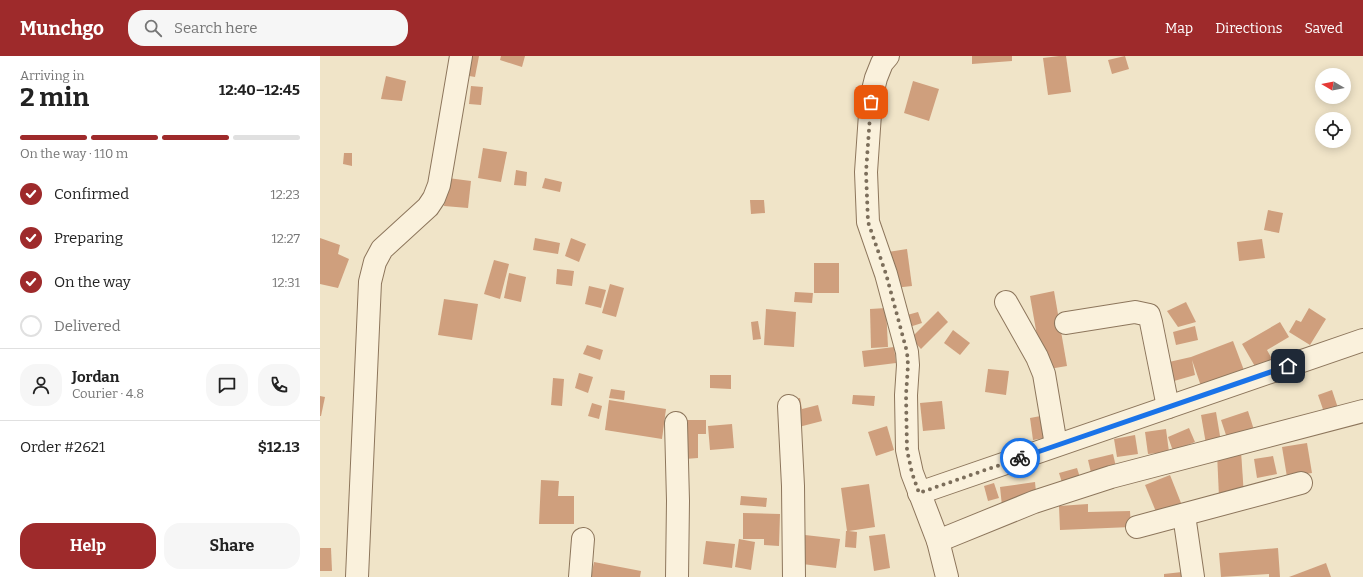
<!DOCTYPE html>
<html lang="en">
<head>
<meta charset="utf-8">
<style>
	body { margin:0; font-family:Bitter,serif; background:#f6f6f6; color:#222; height:100vh; display:flex; flex-direction:column; font-size:15px; white-space:nowrap }
	* { box-sizing:border-box; margin:0 }
	p { font-size:13px; color:#767676 }
	.icon { flex:none; width:22px; height:22px; fill:none; stroke:currentColor; stroke-width:2; stroke-linecap:round; stroke-linejoin:round }
	.map { position:relative; flex:1; overflow:hidden }
	.panel { display:flex; flex-direction:column; background:#fff; width:320px }
	.panel>* { flex:none }
	.needle { width:26px; rotate:280deg }
	.tools { position:absolute; left:995px; top:12px; display:grid; gap:8px }
	.tools a { display:grid; place-items:center; width:36px; height:36px; border-radius:50%; background:#fff; box-shadow:0 2px 10px #0003; font-size:20px }
	.pin { position:absolute; display:grid; place-items:center; width:34px; height:34px; color:#fff; margin:-17px; border-radius:8px; box-shadow:0 2px 6px #0006 }
	.courier { position:absolute; display:grid; place-items:center; width:40px; height:40px; margin:-20px; border:3px solid #1a73e8; border-radius:50%; background:#fff; color:#222; box-shadow:0 1px 5px #0007 }
	.headline em { font-style:normal; font-weight:700 }
	.headline div { display:flex; flex-direction:column-reverse }
	.headline { display:flex; align-items:center; justify-content:space-between; height:68px; padding:0 20px }
	h1 { font-size:26px; font-weight:700; line-height:30px }
	.bar { display:grid; grid-template-columns:repeat(4,1fr); gap:6px 4px; align-content:center; height:48px; padding:0 20px }
	.bar i { height:5px; border-radius:3px; background:#e0e0e0 }
	.bar .on { background:#9e2a2b }
	.bar p { grid-column:span 4 }
	.line { display:flex; align-items:center; gap:10px; padding:0 20px; border-top:1px solid #e0e0e0 }
	.line div { flex:1 }
	.round { display:grid; place-items:center; flex:none; width:42px; height:42px; border-radius:16px; background:#f6f6f6 }
	ol { padding:0 20px; list-style:none }
	li { display:flex; align-items:center; gap:12px; height:44px }
	li p { margin-inline-start:auto }
	li .icon { padding:4px; border-radius:50%; background:#9e2a2b; color:#fff; stroke-width:4 }
	li:last-child { color:#767676 }
	li i { width:22px; height:22px; border:2px solid #e0e0e0; border-radius:50% }
	.primary-button { display:flex; gap:8px; margin-top:auto; padding:8px 20px }
	.primary-button a { flex:1; height:46px; border-radius:16px; background:#9e2a2b; color:#fff; font-size:16px; font-weight:700; line-height:46px; text-align:center }
	.primary-button a+a { background:#f6f6f6; color:#222 }
	header { display:flex; align-items:center; gap:24px; box-sizing:border-box; height:56px; padding:0 20px; background:#9e2a2b; color:#fff }
	header strong { font-size:19px }
	nav { display:flex; gap:22px; margin-inline-start:auto; font-size:14px }
	.search { width:280px; height:36px; background:#f6f6f6; display:flex; align-items:center; gap:10px; box-sizing:border-box; padding:0 14px; border-radius:16px; color:#767676; font-size:15px }
	main { display:flex; flex:1; min-height:0 }
	.map>svg:first-child { display:block }
	.building { fill:#cf9f7d }
	.lines { fill:none; stroke-linecap:round; stroke-linejoin:round }
	.minor-casing { stroke:#8d765c; stroke-width:24 }
	.minor { stroke:#faf1dc; stroke-width:22 }
	.done { stroke:#7c6e5b; stroke-width:4; stroke-dasharray:0 7.2 }
	.route { stroke:#1a73e8; stroke-width:5 }
</style>
</head>
<body>
<header>
<strong>Munchgo</strong>
<div class="search"><svg class="icon" aria-label="search" viewBox="0 0 24 24"><circle cx="10" cy="10" r="6"/><path d="M15 15l6 6"/></svg>Search here</div>
<nav><a>Map</a><a>Directions</a><a>Saved</a></nav>
</header>
<main>
<section class="panel">
<div class="headline"><div><h1>2 min</h1><p>Arriving in</p></div><em>12:40–12:45</em></div>
<div class="bar"><i class="on"></i><i class="on"></i><i class="on"></i><i></i><p>On the way · 110 m</p></div>
<ol>
<li><svg class="icon" aria-label="check" viewBox="0 0 24 24"><path d="M5 12l5 5 9-10"/></svg>Confirmed<p>12:23</p></li>
<li><svg class="icon" aria-label="check" viewBox="0 0 24 24"><path d="M5 12l5 5 9-10"/></svg>Preparing<p>12:27</p></li>
<li><svg class="icon" aria-label="check" viewBox="0 0 24 24"><path d="M5 12l5 5 9-10"/></svg>On the way<p>12:31</p></li>
<li><i></i>Delivered</li>
</ol>
<div class="line" style="height:72px"><a class="round"><svg class="icon" aria-label="person" viewBox="0 0 24 24"><circle cx="12" cy="8" r="4"/><path d="M4 21q1-7 8-7t8 7"/></svg></a><div><b>Jordan</b><p>Courier · 4.8</p></div><a class="round"><svg class="icon" aria-label="chat" viewBox="0 0 24 24"><path d="M4 5h16v11H9l-5 4z"/></svg></a><a class="round"><svg class="icon" aria-label="phone" viewBox="0 0 24 24"><path d="M5 4h4l2 5-3 2q2 4 5 5l2-3 5 2v4C11 20 4 13 5 4z"/></svg></a></div>
<div class="line" style="height:52px"><div>Order #2621</div><b>$12.13</b></div>
<div class="primary-button"><a>Help</a><a>Share</a></div>
</section>
<div class="map">
<svg width="1043" height="521" viewBox="0 0 1043 521">
	<rect width="100%" height="100%" fill="#f0e4c8"/>
	<!-- building -->
	<g class="building">
		<polygon points="142,0 159,0 155,21 138,18"/>
		<polygon points="181,0 205,0 202,11 180,4"/>
		<polygon points="652,0 692,0 692,5 652,8"/>
		<polygon points="739,0 746,0 751,36 728,39 723,2"/>
		<polygon points="805,0 809,13 792,18 788,4"/>
		<polygon points="66,20 86,25 82,45 61,43"/>
		<polygon points="593,25 619,33 609,65 584,57"/>
		<polygon points="151,30 163,31 161,49 149,48"/>
		<polygon points="163,92 187,96 181,126 158,122"/>
		<polygon points="24,97 32,97 32,110 23,108"/>
		<polygon points="196,114 207,116 206,130 194,129"/>
		<polygon points="128,122 151,125 148,152 124,150"/>
		<polygon points="225,122 242,126 240,136 222,132"/>
		<polygon points="430,144 444,144 445,157 431,158"/>
		<polygon points="948,154 963,157 959,177 944,174"/>
		<polygon points="0,182 20,189 18,198 29,203 18,232 0,228"/>
		<polygon points="215,182 240,187 238,198 213,194"/>
		<polygon points="251,182 266,188 259,206 245,200"/>
		<polygon points="942,183 945,202 919,205 917,186"/>
		<polygon points="587,193 592,230 574,232 568,196"/>
		<polygon points="174,204 189,208 180,243 164,238"/>
		<rect x="494" y="207" width="25" height="30"/>
		<polygon points="237,213 254,215 252,230 236,228"/>
		<polygon points="189,217 206,221 201,246 184,242"/>
		<polygon points="290,228 304,232 296,261 282,257"/>
		<polygon points="269,230 286,234 281,252 265,248"/>
		<polygon points="734,235 747,310 723,314 710,240"/>
		<polygon points="475,236 493,237 492,247 474,246"/>
		<polygon points="124,243 158,248 152,284 118,279"/>
		<polygon points="866,246 876,266 858,271 847,255"/>
		<polygon points="566,252 568,291 551,292 550,253"/>
		<polygon points="989,252 1006,263 990,289 969,276 976,264 981,266"/>
		<polygon points="446,253 476,256 474,291 444,289"/>
		<polygon points="618,255 628,266 601,293 591,282"/>
		<polygon points="598,256 602,267 583,273 580,261"/>
		<polygon points="438,265 441,283 433,284 431,266"/>
		<polygon points="960,266 969,281 947,294 956,310 940,319 922,288"/>
		<polygon points="875,270 878,284 856,289 853,276"/>
		<polygon points="633,274 650,287 640,299 624,287"/>
		<polygon points="913,285 925,317 882,333 872,304 875,319 854,325 849,306 871,301"/>
		<polygon points="267,289 283,294 280,304 263,298"/>
		<polygon points="574,291 576,307 544,311 542,295"/>
		<polygon points="668,313 689,315 686,339 665,336"/>
		<polygon points="259,317 273,321 268,337 255,332"/>
		<polygon points="390,319 411,319 411,333 390,332"/>
		<polygon points="233,322 244,323 242,350 231,349"/>
		<polygon points="291,333 305,335 304,344 289,342"/>
		<polygon points="1012,334 1019,355 1005,359 998,339"/>
		<polygon points="533,339 555,340 554,350 532,348"/>
		<polygon points="0,340 5,341 1,360 0,360"/>
		<polygon points="480,342 482,353 498,349 502,365 471,373 465,346"/>
		<polygon points="289,344 346,353 342,383 285,374"/>
		<polygon points="622,345 625,373 603,375 600,347"/>
		<polygon points="272,347 282,350 279,363 268,360"/>
		<polygon points="928,355 935,377 908,385 901,364"/>
		<polygon points="896,356 901,386 886,388 881,359"/>
		<polygon points="726,359 730,381 713,384 710,362"/>
		<polygon points="364,364 386,364 386,378 378,378 378,402 365,403"/>
		<polygon points="412,368 414,392 390,394 388,370"/>
		<polygon points="567,370 574,394 556,400 548,376"/>
		<polygon points="869,372 875,386 853,395 848,381"/>
		<polygon points="846,373 849,396 828,398 825,376"/>
		<polygon points="815,379 818,398 797,401 794,383"/>
		<polygon points="987,387 992,417 967,421 962,391"/>
		<polygon points="921,395 924,440 899,441 897,397"/>
		<polygon points="793,398 797,415 772,421 768,404"/>
		<polygon points="953,400 957,418 937,422 934,403"/>
		<polygon points="757,412 762,428 744,433 739,417"/>
		<polygon points="850,419 863,452 839,463 825,429"/>
		<polygon points="221,424 239,425 238,440 254,440 254,468 219,468"/>
		<polygon points="715,426 717,446 682,450 680,431"/>
		<polygon points="674,427 679,442 668,445 664,430"/>
		<polygon points="549,428 555,471 529,475 537,476 536,492 525,491 526,475 527,475 521,432"/>
		<polygon points="421,440 447,442 446,451 420,449"/>
		<polygon points="768,448 768,456 810,455 811,471 740,474 739,450"/>
		<polygon points="423,457 460,458 459,490 444,489 444,483 423,483"/>
		<polygon points="565,478 570,512 554,515 549,480"/>
		<polygon points="485,479 520,483 516,512 482,508"/>
		<polygon points="419,483 435,486 431,514 415,511"/>
		<polygon points="386,485 415,488 412,512 383,508"/>
		<polygon points="0,492 11,492 12,515 0,515"/>
		<polygon points="958,492 960,521 949,521 949,518 901,521 899,497"/>
		<polygon points="274,506 321,515 320,521 271,521"/>
		<polygon points="1006,507 1011,521 969,521"/>
		<polygon points="862,516 863,521 844,521 844,518"/>
	</g>
	<g class="lines">
		<defs>
			<g id="minor">
				<polyline points="568,0 562,7 556,22 553,34 550,58 546,116 548,166 566,218 587,296 588,309 586,339 587,394 592,417 618,485 627,521"/>
				<polyline points="686,246 717,301 724,318 736,389"/>
				<polyline points="746,267 815,256 829,259 831,266 848,351"/>
				<polyline points="469,350 473,430 474,521"/>
				<polyline points="356,367 358,445 357,521"/>
				<polyline points="599,437 1043,284"/>
				<polyline points="864,459 873,521"/>
				<polyline points="817,471 981,427"/>
				<polyline points="618,485 714,446 791,421 1043,355"/>
				<polyline points="37,521 50,226 55,206 62,193 108,151 114,142 119,129 124,100 141,0"/>
				<polyline points="260,521 263,483"/>
			</g>
		</defs>
		<!-- minor casing -->
		<use href="#minor" class="minor-casing"/>
		<!-- minor -->
		<use href="#minor" class="minor"/>
	</g>
	<g class="lines">
		<!-- done -->
		<polyline class="done" points="551,46 546,116 548,166 566,218 587,296 588,309 586,339 587,394 592,417 599,437 700,402"/>
		<!-- route -->
		<polyline class="route" points="700,402 968,310"/>
	</g>
</svg>
<div class="tools">
<a><svg class="needle" viewBox="-14 -14 28 28"><path d="M0-13l5 13h-10z" fill="#e53935"/><path d="M0 13l5-13h-10z" fill="#767676"/></svg></a>
<a><svg class="icon" aria-label="locate" viewBox="0 0 24 24"><circle cx="12" cy="12" r="6"/><path d="M12 2v4M12 18v4M2 12h4M18 12h4"/></svg></a>
</div>
<div class="pin" style="left:551px;top:46px;background:#ea580c"><svg class="icon" aria-label="bag" viewBox="0 0 24 24"><path d="M5 8h14l-1 12H6zM9 8a3 3 0 0 1 6 0"/></svg></div>
<div class="pin" style="left:968px;top:310px;background:#1f2937"><svg class="icon" aria-label="home" viewBox="0 0 24 24"><path d="M3 11l9-7 9 7M6 9v11h12V9"/></svg></div>
<div class="courier" style="left:700px;top:402px"><svg class="icon" aria-label="bike" viewBox="0 0 24 24"><circle cx="6" cy="16" r="4"/><circle cx="18" cy="16" r="4"/><path d="M6 16l4-8h5l3 8M10 8l3 8H6M13 5h3"/></svg></div>
</div>
</main>
</body>
</html>
